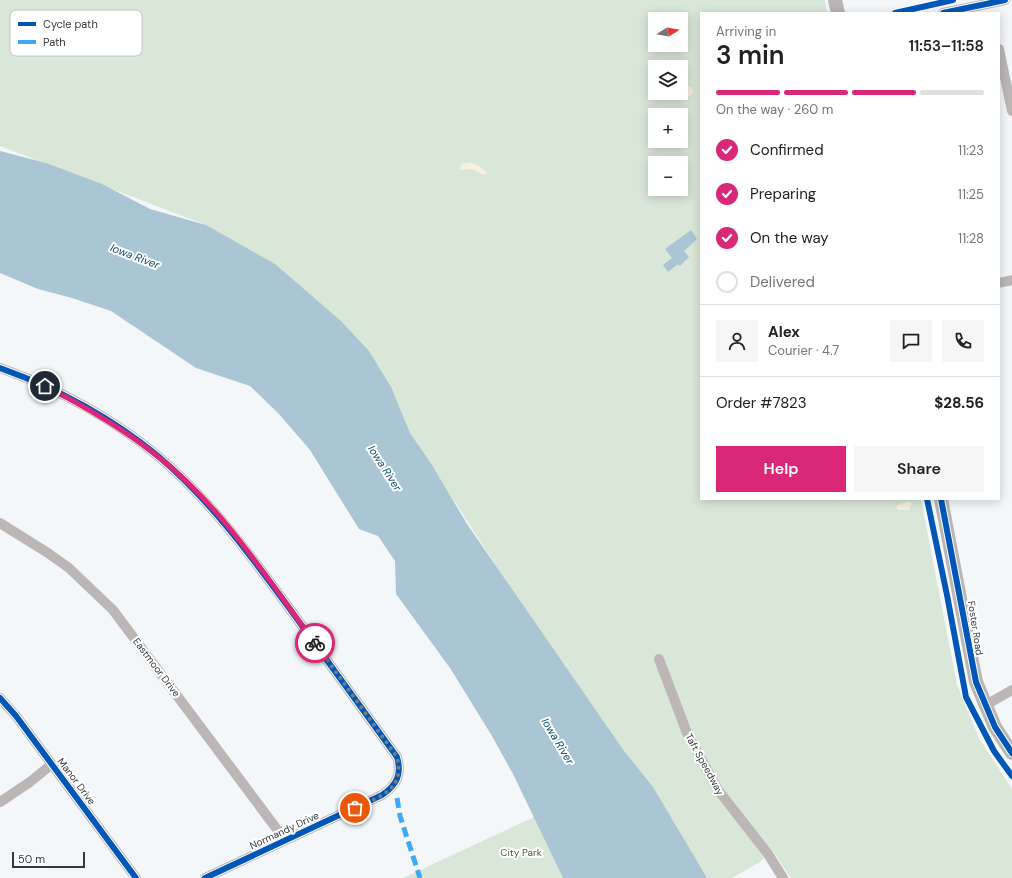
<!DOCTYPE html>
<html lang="en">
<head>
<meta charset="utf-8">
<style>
	body { margin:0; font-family:"DM Sans",sans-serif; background:#f6f6f6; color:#202124; height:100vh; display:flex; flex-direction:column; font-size:15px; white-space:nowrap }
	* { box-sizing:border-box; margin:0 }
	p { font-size:13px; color:#757577 }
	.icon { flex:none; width:22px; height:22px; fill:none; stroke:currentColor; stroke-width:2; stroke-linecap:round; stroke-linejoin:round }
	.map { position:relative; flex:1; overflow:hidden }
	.side { position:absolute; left:700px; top:12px; width:300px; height:488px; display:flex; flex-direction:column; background:#fff; border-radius:0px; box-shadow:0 2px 10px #0003 }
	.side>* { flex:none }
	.needle { width:26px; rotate:79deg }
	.tools { position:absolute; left:648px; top:12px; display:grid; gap:8px }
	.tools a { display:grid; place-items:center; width:40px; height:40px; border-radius:0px; background:#fff; box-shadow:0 2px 10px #0003; font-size:20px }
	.scale { position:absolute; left:12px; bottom:10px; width:73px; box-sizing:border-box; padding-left:4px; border:2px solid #36393b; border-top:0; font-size:11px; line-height:14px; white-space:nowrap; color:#36393b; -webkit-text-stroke:3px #fff; paint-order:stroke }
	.pin { position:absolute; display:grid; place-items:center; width:34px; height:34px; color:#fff; margin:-17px; border:2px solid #fff; border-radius:50%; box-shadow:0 1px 4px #0007 }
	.courier { position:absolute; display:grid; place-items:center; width:40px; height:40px; margin:-20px; border:3px solid #db2777; border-radius:50%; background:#fff; color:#222; box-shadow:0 1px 5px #0007 }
	.headline em { font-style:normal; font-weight:600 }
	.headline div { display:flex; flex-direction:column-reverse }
	.headline { display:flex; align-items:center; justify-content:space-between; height:68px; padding:0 16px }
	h1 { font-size:26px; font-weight:600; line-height:30px }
	.bar { display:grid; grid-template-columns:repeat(4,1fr); gap:6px 4px; align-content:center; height:48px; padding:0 16px }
	.bar i { height:5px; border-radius:3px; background:#e0e0e0 }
	.bar .on { background:#db2777 }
	.bar p { grid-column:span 4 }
	.line { display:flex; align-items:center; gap:10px; padding:0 16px; border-top:1px solid #e0e0e0 }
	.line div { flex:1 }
	.round { display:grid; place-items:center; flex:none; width:42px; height:42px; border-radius:0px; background:#f6f6f6 }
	ol { padding:0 16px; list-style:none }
	li { display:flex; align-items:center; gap:12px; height:44px }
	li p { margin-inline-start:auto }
	li .icon { padding:4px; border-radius:50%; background:#db2777; color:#fff; stroke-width:4 }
	li:last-child { color:#757577 }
	li i { width:22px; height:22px; border:2px solid #e0e0e0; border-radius:50% }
	.cta { display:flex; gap:8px; margin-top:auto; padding:8px 16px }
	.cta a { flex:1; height:46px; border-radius:0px; background:#db2777; color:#fff; font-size:16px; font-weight:600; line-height:46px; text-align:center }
	.cta a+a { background:#f6f6f6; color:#202124 }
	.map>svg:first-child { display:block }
	.green { fill:#d9e7d8; fill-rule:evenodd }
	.sand { fill:#f6f2de }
	.water { fill:#aac5d4 }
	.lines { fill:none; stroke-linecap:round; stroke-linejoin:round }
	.street { stroke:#bcb7b6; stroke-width:10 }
	.secondary { stroke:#bbb6b5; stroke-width:14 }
	.quiet { stroke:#3fa9f5; stroke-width:5; stroke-dasharray:10 5; stroke-linecap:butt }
	.cycleway-casing { stroke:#fff; stroke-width:8 }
	.cycleway { stroke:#0057b8; stroke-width:6 }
	.done { stroke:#787c7e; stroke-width:4; stroke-dasharray:0 7.2 }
	.route { stroke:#db2777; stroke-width:5 }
	.labels { text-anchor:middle; stroke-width:4; stroke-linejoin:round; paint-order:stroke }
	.street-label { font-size:10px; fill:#36393b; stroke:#fff }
	.park-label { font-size:10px; fill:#3b5d32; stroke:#fff }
	.water-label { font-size:11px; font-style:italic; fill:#0c506c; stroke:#fff }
	.key { fill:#fff; stroke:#c3c4c4; stroke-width:1 }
	.key-label { font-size:11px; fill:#36393b }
</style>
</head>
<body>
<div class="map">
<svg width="1012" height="878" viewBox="0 0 1012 878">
	<rect width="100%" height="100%" fill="#f4f7fa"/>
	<!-- green -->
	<g class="green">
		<path d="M0 0H825L827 13H701V499H921L957 685 979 738 1012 789V878H791L772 850 760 862 732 878H699L410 433 206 225 0 146ZM655 19H681V45H655ZM655 67H681V93H655ZM655 115H681V141H655ZM655 163H681V189H655Z"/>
		<polygon points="534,817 563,878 403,878"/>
	</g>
	<!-- sand -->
	<g class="sand">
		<circle cx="687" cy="91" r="5.5"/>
		<polygon points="470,162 479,166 487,173 484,175 472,169 461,170 460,167 462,164"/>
		<polygon points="908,501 912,503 909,510 898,510 896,506"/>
	</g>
	<!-- water -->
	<g class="water">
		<polygon points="0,151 46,163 102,184 150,209 206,225 275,264 341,321 369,351 391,387 410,433 432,465 467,524 624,751 653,787 707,878 563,878 513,774 492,736 450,668 396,594 395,561 378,536 359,529 310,450 279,414 250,386 196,368 111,311 72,298 38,289 0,273"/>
		<polygon points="691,230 697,239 684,251 689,257 680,266 678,264 668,272 663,265 672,258 665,249"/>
	</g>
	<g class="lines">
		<!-- street -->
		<g class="street">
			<polyline points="943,13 1005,0"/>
			<polyline points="999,49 1012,111"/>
			<polyline points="999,283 1012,280"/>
			<path d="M0 368C56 388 112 418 158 456 211 501 251 556 292 612 327 660 362 708 397 757 402 774 397 785 382 795L205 878"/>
			<polyline points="0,523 48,553 69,568 113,610 285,840"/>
			<polyline points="659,659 687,733 718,790 768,854 783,878"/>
			<polyline points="0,698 16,716 136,878"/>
			<polyline points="984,706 1012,690"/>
			<polyline points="0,802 30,782 52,764"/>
		</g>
		<!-- secondary -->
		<g class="secondary">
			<polyline points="835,0 838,13"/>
			<polyline points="941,499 976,682 995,727 1012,753"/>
		</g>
		<!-- quiet -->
		<polyline class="quiet" points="397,798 400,816 420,878"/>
		<defs>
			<g id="cycleway">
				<polyline points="895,13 953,0"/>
				<polyline points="943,13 1005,0"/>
				<path d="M0 368C56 388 112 418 158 456 211 501 251 556 292 612 327 660 362 708 397 757 402 774 397 785 382 795L205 878"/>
				<polyline points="927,499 947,595 966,697 994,751 1012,776"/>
				<polyline points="941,499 976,682 995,727 1012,753"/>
				<polyline points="0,698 16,716 136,878"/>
			</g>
		</defs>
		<!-- cycleway casing -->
		<use href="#cycleway" class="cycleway-casing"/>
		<!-- cycleway -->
		<use href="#cycleway" class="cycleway"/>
	</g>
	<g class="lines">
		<!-- done -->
		<path class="done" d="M315 643 397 757C405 791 380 796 355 808"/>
		<!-- route -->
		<path class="route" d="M45 386C84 406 122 428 156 455 221 505 267 578 315 643"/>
	</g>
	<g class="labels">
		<!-- street labels -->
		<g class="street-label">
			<text transform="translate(976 628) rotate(81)" y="4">Foster Road</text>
			<text transform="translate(157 667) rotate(53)" y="4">Eastmoor Drive</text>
			<text transform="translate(705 764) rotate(61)" y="4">Taft Speedway</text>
			<text transform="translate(77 781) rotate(53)" y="4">Manor Drive</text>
			<text transform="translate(284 830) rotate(-25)" y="4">Normandy Drive</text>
		</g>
		<!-- park labels -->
		<g class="park-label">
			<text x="521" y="856">City Park</text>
		</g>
		<!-- water labels -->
		<g class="water-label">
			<text transform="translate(135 256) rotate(21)" y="4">Iowa River</text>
			<text transform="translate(385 468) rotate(57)" y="4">Iowa River</text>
			<text transform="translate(558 741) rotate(59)" y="4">Iowa River</text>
		</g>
	</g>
	<!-- legend -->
	<rect x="10" y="10" width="132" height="46" rx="6" class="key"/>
	<rect x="18" y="22" width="18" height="4" fill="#0057b8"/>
	<rect x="18" y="40" width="18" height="4" fill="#3fa9f5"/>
	<g class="key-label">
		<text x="43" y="28">Cycle path</text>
		<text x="43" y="46">Path</text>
	</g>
</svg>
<div class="tools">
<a><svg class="needle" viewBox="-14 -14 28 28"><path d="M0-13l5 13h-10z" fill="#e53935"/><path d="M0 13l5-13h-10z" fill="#757577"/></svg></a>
<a><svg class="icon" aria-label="layers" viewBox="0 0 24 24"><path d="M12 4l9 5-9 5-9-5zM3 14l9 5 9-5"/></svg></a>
<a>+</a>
<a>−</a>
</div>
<div class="scale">50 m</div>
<div class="pin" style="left:355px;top:808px;background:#ea580c"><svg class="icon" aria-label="bag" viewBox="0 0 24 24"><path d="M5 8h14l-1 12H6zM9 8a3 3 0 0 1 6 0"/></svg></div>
<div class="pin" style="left:45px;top:386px;background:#1f2937"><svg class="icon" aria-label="home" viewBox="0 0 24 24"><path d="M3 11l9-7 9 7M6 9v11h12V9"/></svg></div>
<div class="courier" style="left:315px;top:643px"><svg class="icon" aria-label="bike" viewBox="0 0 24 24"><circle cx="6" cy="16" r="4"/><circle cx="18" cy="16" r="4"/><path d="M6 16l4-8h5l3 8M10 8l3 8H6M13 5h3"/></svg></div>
<section class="side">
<div class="headline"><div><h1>3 min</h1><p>Arriving in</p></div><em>11:53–11:58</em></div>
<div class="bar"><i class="on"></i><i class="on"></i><i class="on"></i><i></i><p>On the way · 260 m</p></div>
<ol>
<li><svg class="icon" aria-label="check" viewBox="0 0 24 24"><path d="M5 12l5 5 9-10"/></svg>Confirmed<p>11:23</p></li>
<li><svg class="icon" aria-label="check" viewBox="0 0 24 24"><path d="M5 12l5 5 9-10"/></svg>Preparing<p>11:25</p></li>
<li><svg class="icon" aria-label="check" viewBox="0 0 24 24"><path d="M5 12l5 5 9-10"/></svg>On the way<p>11:28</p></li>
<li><i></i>Delivered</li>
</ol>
<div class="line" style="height:72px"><a class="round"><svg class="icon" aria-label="person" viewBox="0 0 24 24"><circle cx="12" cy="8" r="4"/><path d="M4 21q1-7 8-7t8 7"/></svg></a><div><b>Alex</b><p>Courier · 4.7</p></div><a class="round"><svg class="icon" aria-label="chat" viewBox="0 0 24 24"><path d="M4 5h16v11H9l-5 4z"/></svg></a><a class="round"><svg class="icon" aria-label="phone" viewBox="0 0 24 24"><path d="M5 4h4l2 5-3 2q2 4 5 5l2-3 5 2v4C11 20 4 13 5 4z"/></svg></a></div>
<div class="line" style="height:52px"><div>Order #7823</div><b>$28.56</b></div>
<div class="cta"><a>Help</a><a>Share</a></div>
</section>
</div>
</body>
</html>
